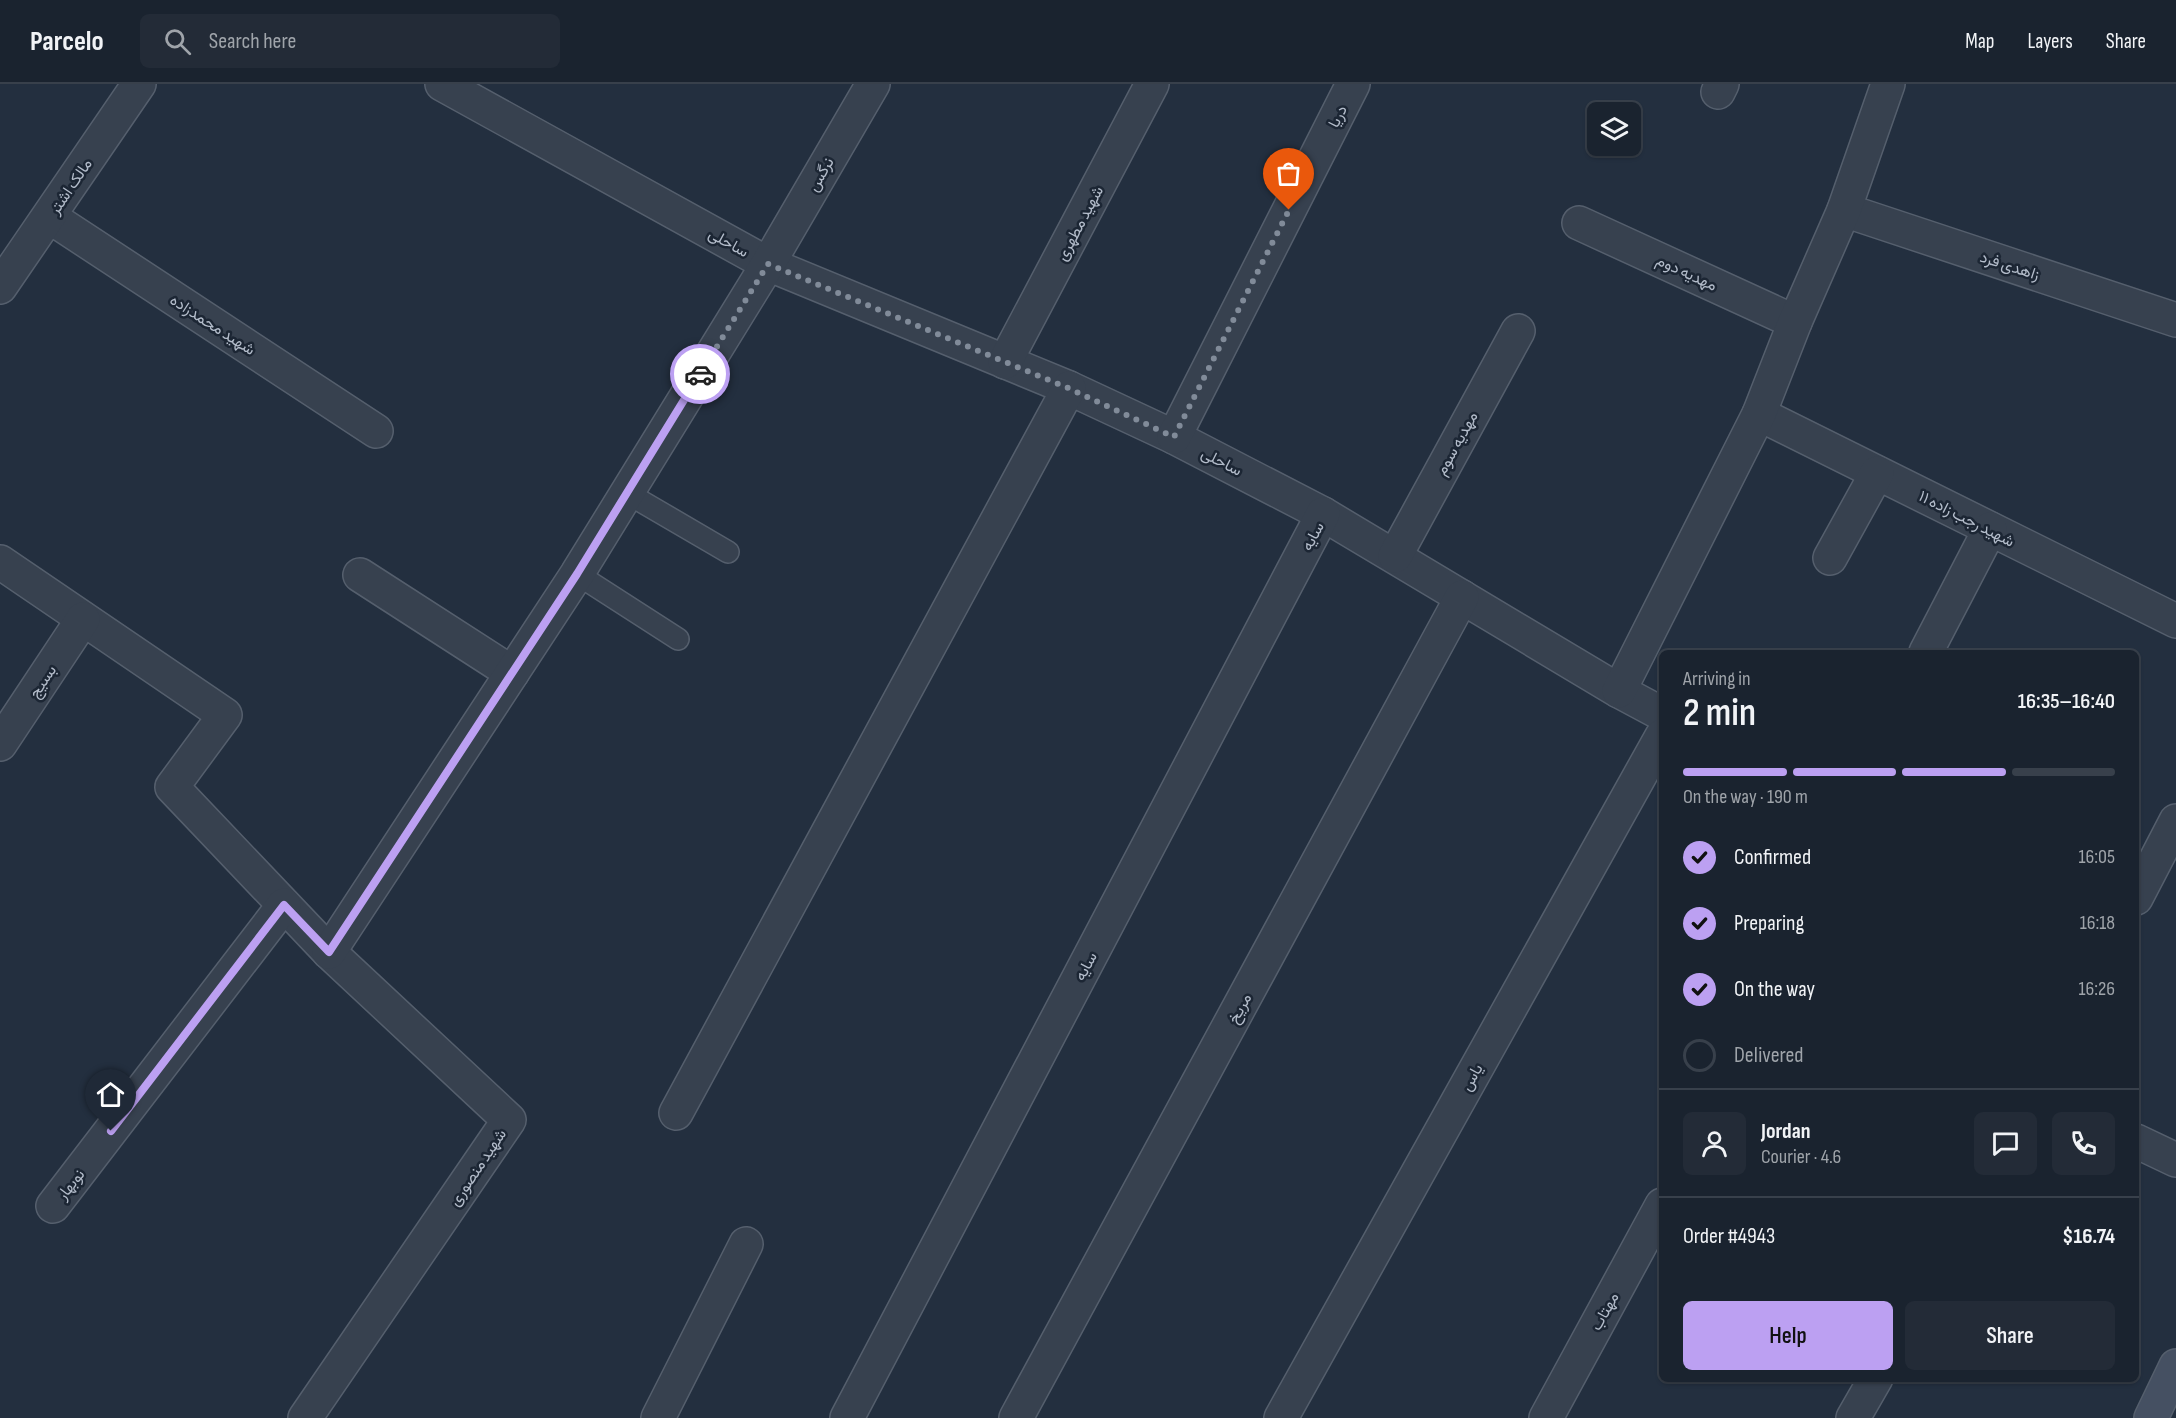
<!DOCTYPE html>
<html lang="en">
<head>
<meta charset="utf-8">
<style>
	body { margin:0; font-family:"Sofia Sans Condensed",Vazirmatn,sans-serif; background:#232b37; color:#f1f3f6; height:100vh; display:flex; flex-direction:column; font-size:22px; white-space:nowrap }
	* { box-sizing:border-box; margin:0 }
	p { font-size:20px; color:#9fa4aa }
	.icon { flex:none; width:33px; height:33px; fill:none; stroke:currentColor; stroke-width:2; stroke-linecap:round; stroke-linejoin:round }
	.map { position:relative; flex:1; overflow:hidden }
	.panel { position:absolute; left:1659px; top:566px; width:480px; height:732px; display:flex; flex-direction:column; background:#1a232f; border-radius:9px; box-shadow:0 2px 4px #0004,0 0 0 2px #38404b }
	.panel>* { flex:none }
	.controls { position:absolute; left:1587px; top:18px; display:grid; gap:12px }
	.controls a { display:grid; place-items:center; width:54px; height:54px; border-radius:9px; background:#1a232f; box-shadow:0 2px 4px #0004,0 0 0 2px #38404b; font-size:30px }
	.pin { position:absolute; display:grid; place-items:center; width:51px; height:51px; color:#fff; margin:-62px -26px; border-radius:50% 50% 50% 0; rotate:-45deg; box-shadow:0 0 6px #0007 }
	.pin .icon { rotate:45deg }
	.courier { position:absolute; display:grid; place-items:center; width:60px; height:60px; margin:-30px; border:4px solid #bca0f2; border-radius:50%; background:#fff; color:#222; box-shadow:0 2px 8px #0007 }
	.overview em { font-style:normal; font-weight:600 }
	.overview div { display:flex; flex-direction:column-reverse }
	.overview { display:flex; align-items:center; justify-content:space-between; height:102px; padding:0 24px }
	h1 { font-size:39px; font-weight:600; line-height:45px }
	.bar { display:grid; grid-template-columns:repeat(4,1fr); gap:9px 6px; align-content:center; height:72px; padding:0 24px }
	.bar i { height:8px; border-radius:4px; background:#38404b }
	.bar .on { background:#bca0f2 }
	.bar p { grid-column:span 4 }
	.line { display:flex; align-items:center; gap:15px; padding:0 24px; border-top:2px solid #38404b }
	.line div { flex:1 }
	.round { display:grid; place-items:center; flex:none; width:63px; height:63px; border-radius:9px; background:#232b37 }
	ol { padding:0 24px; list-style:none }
	li { display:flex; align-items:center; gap:18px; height:66px }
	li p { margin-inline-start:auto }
	li .icon { padding:6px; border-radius:50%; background:#bca0f2; color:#111; stroke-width:4 }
	li:last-child { color:#9fa4aa }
	li i { width:33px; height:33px; border:3px solid #38404b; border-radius:50% }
	.primary-button { display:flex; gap:12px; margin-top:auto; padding:12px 24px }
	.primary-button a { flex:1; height:69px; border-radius:9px; background:#bca0f2; color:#111; font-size:24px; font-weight:600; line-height:69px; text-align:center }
	.primary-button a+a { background:#232b37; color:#f1f3f6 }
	header { display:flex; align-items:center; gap:36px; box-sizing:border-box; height:84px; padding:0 30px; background:#1a232f; border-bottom:2px solid #38404b }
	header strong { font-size:28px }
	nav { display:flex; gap:33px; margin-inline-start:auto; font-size:21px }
	.search { width:420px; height:54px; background:#232b37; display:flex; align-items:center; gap:15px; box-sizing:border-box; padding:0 21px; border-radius:9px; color:#9fa4aa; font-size:22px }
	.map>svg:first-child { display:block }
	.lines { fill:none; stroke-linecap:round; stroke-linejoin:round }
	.service-casing { stroke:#555f6d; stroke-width:24 }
	.minor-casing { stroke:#555f6d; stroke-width:36 }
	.secondary-casing { stroke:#555f6d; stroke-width:36 }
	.service { stroke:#37414f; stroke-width:21 }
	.minor { stroke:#37414f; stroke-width:33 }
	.secondary { stroke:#455062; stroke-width:33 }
	.done { stroke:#818b99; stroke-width:6; stroke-dasharray:0 10.8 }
	.route { stroke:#bca0f2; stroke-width:8 }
	.labels { text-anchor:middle; stroke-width:5; stroke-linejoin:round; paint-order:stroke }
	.street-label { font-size:16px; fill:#b3bcca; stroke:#1c2634 }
</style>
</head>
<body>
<header>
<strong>Parcelo</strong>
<div class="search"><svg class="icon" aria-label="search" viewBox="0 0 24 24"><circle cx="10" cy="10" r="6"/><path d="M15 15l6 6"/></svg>Search here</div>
<nav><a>Map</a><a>Layers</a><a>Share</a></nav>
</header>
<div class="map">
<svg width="2176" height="1334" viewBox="0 0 2176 1334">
	<rect width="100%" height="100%" fill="#232f3f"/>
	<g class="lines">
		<defs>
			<g id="service">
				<polyline points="627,409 728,468"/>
				<polyline points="577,490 678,555"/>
			</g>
			<g id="minor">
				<polyline points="442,0 768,180 1069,304 1174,353 1323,430 1619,607 1662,630"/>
				<polyline points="1718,8 1722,0"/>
				<polyline points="1844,126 2176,236"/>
				<polyline points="50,133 376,347"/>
				<polyline points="1579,139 1795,238"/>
				<polyline points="0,203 139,0"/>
				<polyline points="1005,278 1152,0"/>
				<polyline points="1759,330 2176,537"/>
				<polyline points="1174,353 1353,0"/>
				<polyline points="1395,472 1518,247"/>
				<polyline points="1830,474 1877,389"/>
				<polyline points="0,478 225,631 172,703 329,868 509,1036 305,1334"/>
				<polyline points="360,491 512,589"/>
				<polyline points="1926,568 1990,445"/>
				<polyline points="1619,607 1759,330 1795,238 1844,126 1888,0"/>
				<polyline points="0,660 83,535"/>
				<polyline points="2136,814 2176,737"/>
				<polyline points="329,868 577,490 768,180 873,0"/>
				<polyline points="676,1029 1069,304"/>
				<polyline points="2136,1057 2176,1076"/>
				<polyline points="53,1122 284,821"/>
				<polyline points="658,1334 746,1160"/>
				<polyline points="847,1334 1323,430"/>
				<polyline points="1016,1334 1462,513"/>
				<polyline points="1281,1334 1662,652"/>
				<polyline points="1546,1334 1662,1121"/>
				<polyline points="1853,1334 1876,1294"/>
			</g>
			<polyline id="secondary" points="2151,1334 2176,1282"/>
		</defs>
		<!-- service casing -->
		<use href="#service" class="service-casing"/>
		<!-- minor casing -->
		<use href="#minor" class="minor-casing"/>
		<!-- secondary casing -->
		<use href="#secondary" class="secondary-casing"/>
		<!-- service -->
		<use href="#service" class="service"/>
		<!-- minor -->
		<use href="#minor" class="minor"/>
		<!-- secondary -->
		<use href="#secondary" class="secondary"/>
	</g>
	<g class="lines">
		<!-- done -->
		<polyline class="done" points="700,290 768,180 1068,304 1174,353 1289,126"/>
		<!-- route -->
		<polyline class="route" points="111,1047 284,821 329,868 577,490 700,290"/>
	</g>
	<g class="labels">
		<!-- street labels -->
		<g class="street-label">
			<text transform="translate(1337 32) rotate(-63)" y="6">دریا</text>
			<text transform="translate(820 90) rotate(-60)" y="6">نرگس</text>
			<text transform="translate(70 102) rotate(-56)" y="6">مالک اشتر</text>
			<text transform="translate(1079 139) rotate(-62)" y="6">شهید مطهری</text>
			<text transform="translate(729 158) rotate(29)" y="6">ساحلی</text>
			<text transform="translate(2010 181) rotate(18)" y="6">زاهدی فرد</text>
			<text transform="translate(1687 188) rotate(25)" y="6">مهدیه دوم</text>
			<text transform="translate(213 240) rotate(33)" y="6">شهید محمدزاده</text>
			<text transform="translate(1456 359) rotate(-61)" y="6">مهدیه سوم</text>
			<text transform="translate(1222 377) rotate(27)" y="6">ساحلی</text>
			<text transform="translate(1967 434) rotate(27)" y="6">شهید رجب زاده ۱۱</text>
			<text transform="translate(1312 452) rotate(-62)" y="6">سایه</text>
			<text transform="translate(42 597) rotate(-56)" y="6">بسیج</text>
			<text transform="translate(1085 882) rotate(-62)" y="6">سایه</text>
			<text transform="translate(1239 924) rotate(-61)" y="6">مریخ</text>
			<text transform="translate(1471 993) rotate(-61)" y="6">یاس</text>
			<text transform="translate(477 1083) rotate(-56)" y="6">شهید منصوری</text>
			<text transform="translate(70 1100) rotate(-52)" y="6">نوبهار</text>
			<text transform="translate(1604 1227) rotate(-61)" y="6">مهتاب</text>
		</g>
	</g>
</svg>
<div class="controls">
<a><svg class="icon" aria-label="layers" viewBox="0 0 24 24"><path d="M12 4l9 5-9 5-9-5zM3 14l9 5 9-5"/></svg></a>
</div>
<div class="pin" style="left:1289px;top:126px;background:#ea580c"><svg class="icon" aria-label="bag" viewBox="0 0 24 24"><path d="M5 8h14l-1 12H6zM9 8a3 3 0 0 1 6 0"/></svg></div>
<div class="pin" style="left:111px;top:1047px;background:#1f2937"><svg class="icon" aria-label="home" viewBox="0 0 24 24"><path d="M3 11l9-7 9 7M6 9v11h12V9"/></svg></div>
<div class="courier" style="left:700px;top:290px"><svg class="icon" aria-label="car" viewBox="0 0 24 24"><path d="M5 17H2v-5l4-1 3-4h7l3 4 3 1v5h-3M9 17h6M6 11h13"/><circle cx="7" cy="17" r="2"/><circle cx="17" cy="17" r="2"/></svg></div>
<section class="panel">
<div class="overview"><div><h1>2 min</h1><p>Arriving in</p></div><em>16:35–16:40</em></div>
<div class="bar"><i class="on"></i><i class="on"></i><i class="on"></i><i></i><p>On the way · 190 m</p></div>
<ol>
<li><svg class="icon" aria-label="check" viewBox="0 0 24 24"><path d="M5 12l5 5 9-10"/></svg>Confirmed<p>16:05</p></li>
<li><svg class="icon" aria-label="check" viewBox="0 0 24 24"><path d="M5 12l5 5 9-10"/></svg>Preparing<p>16:18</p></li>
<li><svg class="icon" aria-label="check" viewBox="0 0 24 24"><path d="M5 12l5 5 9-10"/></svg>On the way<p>16:26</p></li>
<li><i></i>Delivered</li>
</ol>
<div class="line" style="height:108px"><a class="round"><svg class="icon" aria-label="person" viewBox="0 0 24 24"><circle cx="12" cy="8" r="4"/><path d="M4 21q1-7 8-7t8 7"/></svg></a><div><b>Jordan</b><p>Courier · 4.6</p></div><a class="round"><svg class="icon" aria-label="chat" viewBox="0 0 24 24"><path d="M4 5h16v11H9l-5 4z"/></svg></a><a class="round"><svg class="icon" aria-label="phone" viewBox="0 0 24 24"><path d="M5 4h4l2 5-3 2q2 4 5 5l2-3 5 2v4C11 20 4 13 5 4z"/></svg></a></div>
<div class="line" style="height:78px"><div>Order #4943</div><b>$16.74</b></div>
<div class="primary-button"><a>Help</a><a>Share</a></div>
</section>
</div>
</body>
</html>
